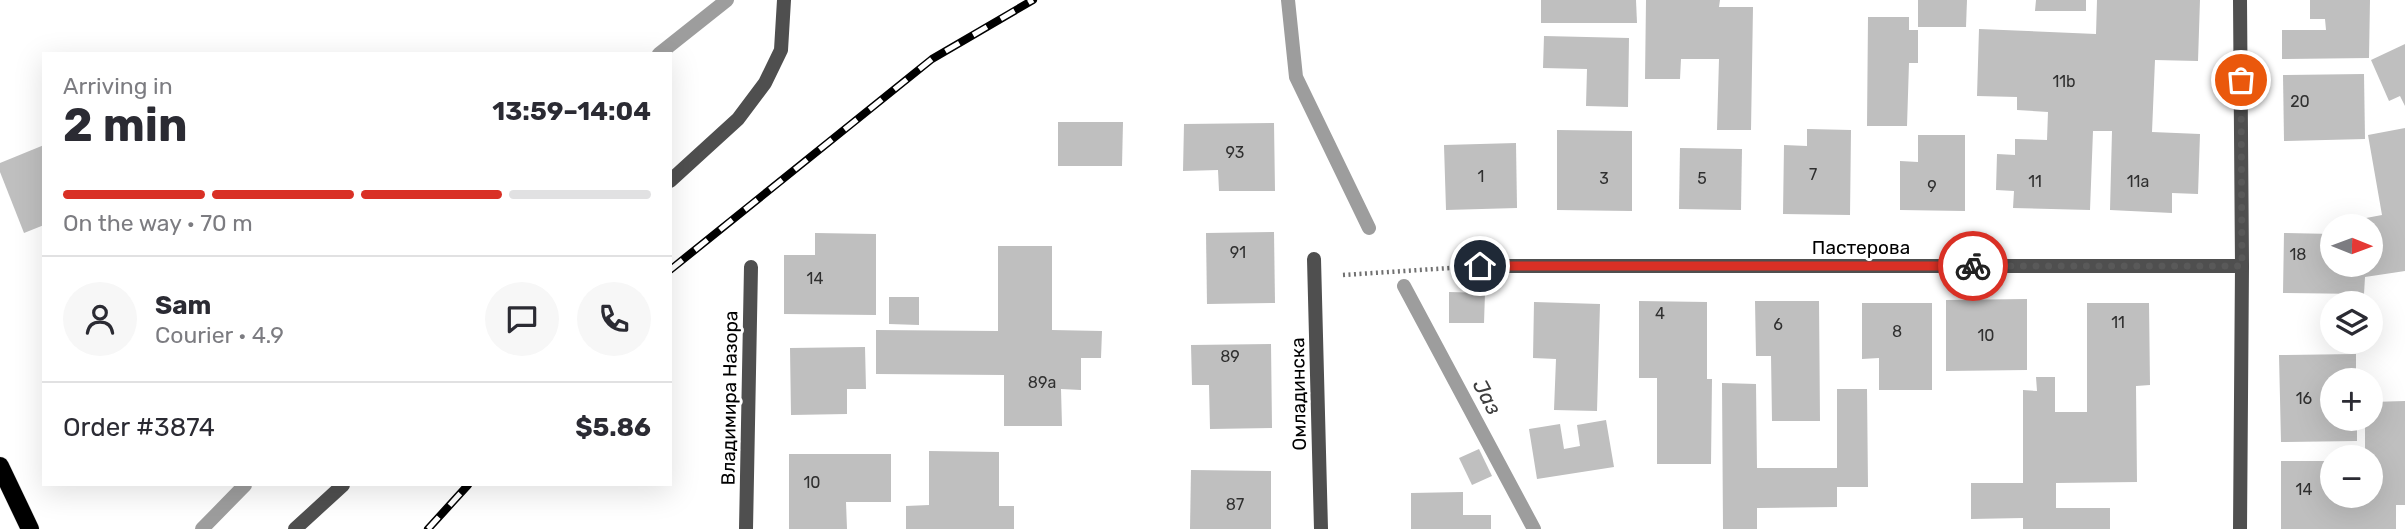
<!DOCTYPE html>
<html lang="en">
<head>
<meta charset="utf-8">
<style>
	body { margin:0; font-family:Rubik,sans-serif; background:#f7f7f7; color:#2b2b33; height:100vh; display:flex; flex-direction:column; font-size:26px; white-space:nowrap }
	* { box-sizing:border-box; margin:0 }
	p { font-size:23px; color:#7c7c81 }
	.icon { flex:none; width:38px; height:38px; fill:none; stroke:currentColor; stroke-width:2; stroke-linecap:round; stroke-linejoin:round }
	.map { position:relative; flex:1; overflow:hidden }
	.side { position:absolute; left:42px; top:52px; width:630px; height:434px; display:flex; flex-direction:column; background:#fff; border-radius:0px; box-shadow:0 7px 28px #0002 }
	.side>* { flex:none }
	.needle { width:46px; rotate:91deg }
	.fabs { position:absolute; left:2320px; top:214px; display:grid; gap:14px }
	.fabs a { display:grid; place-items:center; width:63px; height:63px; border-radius:50%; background:#fff; box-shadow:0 7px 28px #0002; font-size:35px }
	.pin { position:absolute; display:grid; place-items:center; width:60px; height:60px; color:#fff; margin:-30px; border:4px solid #fff; border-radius:50%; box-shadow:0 2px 7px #0007 }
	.courier { position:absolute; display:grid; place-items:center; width:70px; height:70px; margin:-35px; border:5px solid #d93025; border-radius:50%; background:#fff; color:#222; box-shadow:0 2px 9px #0007 }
	.head em { font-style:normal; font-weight:700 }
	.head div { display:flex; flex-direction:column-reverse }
	.head { display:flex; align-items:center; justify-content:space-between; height:119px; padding:0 21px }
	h1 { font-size:46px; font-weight:700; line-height:52px }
	.bar { display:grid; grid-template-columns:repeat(4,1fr); gap:10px 7px; align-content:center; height:84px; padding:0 21px }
	.bar i { height:9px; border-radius:5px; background:#e1e1e2 }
	.bar .on { background:#d93025 }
	.bar p { grid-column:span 4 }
	.line { display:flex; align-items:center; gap:18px; padding:0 21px; border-top:2px solid #e1e1e2 }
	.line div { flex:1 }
	.round { display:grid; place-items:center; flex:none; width:74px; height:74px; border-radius:37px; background:#f7f7f7 }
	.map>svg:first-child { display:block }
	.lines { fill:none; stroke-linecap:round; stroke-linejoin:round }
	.stream { stroke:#9d9d9d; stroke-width:14 }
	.building { fill:#bfbfbf }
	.primary-casing { stroke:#dbdbdb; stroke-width:19 }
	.path { stroke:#717171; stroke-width:4.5; stroke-dasharray:2 3.5; stroke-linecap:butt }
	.street { stroke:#4f4f4f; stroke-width:14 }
	.primary { stroke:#000; stroke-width:18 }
	.rail-casing { stroke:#000; stroke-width:8 }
	.rail { stroke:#fff; stroke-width:5; stroke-dasharray:16; stroke-linecap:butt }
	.done { stroke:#595959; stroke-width:7; stroke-dasharray:0 12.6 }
	.route { stroke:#d93025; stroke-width:9 }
	.labels { text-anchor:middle; stroke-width:6; stroke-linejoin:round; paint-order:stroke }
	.number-label { font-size:16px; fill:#303030 }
	.street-label { font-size:19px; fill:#000; stroke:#fff }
	.water-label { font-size:21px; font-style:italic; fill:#3e3e3e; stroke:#fff }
</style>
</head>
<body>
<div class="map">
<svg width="2405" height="529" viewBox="0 0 2405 529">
	<rect width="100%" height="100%" fill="#fff"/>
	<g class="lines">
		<!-- stream -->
		<g class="stream">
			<polyline points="1288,0 1296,77 1369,228"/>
			<polyline points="659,54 727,0"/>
			<polyline points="1404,286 1534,529"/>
			<polyline points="202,529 245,485"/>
		</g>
	</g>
	<!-- building -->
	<g class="building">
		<polygon points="1541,0 1636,0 1637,23 1541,23"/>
		<polygon points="1646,0 1720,0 1719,7 1753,7 1751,130 1717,130 1719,59 1681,59 1680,79 1645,79"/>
		<polygon points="1918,0 1967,0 1966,27 1918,27"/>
		<polygon points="2036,0 2086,0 2086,11 2035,11"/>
		<polygon points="2097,0 2200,0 2198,61 2155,60 2152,132 2200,134 2198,194 2172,193 2172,213 2110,210 2112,131 2093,131 2090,210 2013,208 2014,191 1996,190 1997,154 2015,155 2015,139 2047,140 2048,112 2017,110 2017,97 1977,96 1979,29 2096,34"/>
		<polygon points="2310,0 2370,0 2369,58 2282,59 2282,30 2326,30 2325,19 2310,19"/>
		<polygon points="1868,17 1909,17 1909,30 1918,30 1918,63 1909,63 1907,126 1867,126"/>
		<polygon points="1544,36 1629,38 1628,107 1586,106 1587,69 1543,68"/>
		<polygon points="2405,44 2405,106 2400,96 2389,101 2371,60"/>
		<polygon points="2364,74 2365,139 2284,141 2283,75"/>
		<polygon points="1058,122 1123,122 1122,166 1058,166"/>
		<polygon points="1274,123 1275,191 1219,191 1218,170 1183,171 1184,124"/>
		<polygon points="2405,128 2405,271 2365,277 2364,294 2283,293 2284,233 2333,234 2333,264 2371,264 2371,226 2365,226 2366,218 2382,215 2368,135"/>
		<polygon points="1807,129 1851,130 1850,215 1783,214 1784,145 1807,146"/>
		<polygon points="1557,130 1632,131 1632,211 1557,210"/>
		<polygon points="1918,135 1965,135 1965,211 1900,210 1900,161 1918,162"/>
		<polygon points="1516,143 1517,208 1446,210 1444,145"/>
		<polygon points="44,145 44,225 24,233 0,172 0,163"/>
		<polygon points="1680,148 1742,149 1741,210 1679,209"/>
		<polygon points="1274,232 1275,303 1207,304 1206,233"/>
		<polygon points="815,233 876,234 876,315 784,314 784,255 815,255"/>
		<polygon points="998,246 1052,246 1052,330 1102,331 1101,358 1081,358 1081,390 1061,389 1062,426 1004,426 1004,375 876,374 876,330 998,331"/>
		<polygon points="1449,292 1485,293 1484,323 1449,323"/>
		<polygon points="889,297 919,297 919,325 889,324"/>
		<polygon points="2027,299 2027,370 1946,371 1946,300"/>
		<polygon points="1639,301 1707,302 1707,379 1712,379 1711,464 1657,464 1657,378 1639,378"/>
		<polygon points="1755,301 1819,301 1820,421 1772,421 1771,356 1756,356"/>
		<polygon points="1534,302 1600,304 1597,411 1554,410 1556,359 1533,358"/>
		<polygon points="1862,303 1932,303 1932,390 1879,390 1879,358 1862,359"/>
		<polygon points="2087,303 2149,303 2150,385 2136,386 2137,482 2056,483 2056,508 2110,508 2110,529 2023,529 2023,518 1971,519 1971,483 2023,483 2023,390 2037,391 2036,377 2055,377 2055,412 2087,412"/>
		<polygon points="1271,344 1272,428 1210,429 1209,385 1192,385 1191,345"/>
		<polygon points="865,347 866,389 847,389 847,414 791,415 790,348"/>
		<polygon points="2356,354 2356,380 2333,380 2333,418 2357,418 2357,441 2281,442 2279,355"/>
		<polygon points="1722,383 1756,384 1757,468 1837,468 1837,389 1867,389 1868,487 1837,487 1837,507 1757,508 1757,529 1723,529"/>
		<polygon points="2405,401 2405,505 2396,505 2396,529 2281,529 2281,461 2333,461 2333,495 2371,495 2371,457 2365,457 2365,418 2371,418 2371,402"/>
		<polygon points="1606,420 1614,467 1537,479 1529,429 1560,424 1564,449 1580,446 1577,425"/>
		<polygon points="1479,449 1492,476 1472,485 1459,458"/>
		<polygon points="929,451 999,452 999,506 1014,506 1014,529 906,529 906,506 929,505"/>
		<polygon points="789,454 891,454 891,502 846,502 847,529 789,529"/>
		<polygon points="1191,470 1271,471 1271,529 1190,529"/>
		<polygon points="1463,492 1463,515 1491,515 1491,529 1411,529 1411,493"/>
	</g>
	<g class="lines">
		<defs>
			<polyline id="primary" points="0,466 30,529"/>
		</defs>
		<!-- primary casing -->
		<use href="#primary" class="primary-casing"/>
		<!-- path -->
		<polyline class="path" points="1343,275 1450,268"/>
		<!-- street -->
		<g class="street">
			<polyline points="2240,0 2242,266 2240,529"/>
			<polyline points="670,181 738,119 765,83 781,50 784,0"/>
			<polyline points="1314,259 1321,529"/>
			<polyline points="1480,266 2242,266"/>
			<polyline points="295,529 343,485"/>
			<polyline points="746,529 751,267"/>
		</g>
		<!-- primary -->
		<use href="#primary" class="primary"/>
		<defs>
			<g id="rail">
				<polyline points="670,270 932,59 1033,0"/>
				<polyline points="428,529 468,485"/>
			</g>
		</defs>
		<!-- rail casing -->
		<use href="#rail" class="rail-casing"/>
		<!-- rail -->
		<use href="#rail" class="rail"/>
	</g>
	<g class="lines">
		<!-- done -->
		<polyline class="done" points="1973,266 2242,266 2241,80"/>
		<!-- route -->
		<polyline class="route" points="1480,266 1973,266"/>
	</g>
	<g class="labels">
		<!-- number labels -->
		<g class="number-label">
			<text x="2064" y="87">11b</text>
			<text x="2300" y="107">20</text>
			<text x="1235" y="158">93</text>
			<text x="1813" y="180">7</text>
			<text x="1481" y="182">1</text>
			<text x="1604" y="184">3</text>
			<text x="1702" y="184">5</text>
			<text x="2035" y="187">11</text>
			<text x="2138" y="187">11a</text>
			<text x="1932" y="192">9</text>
			<text x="1238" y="258">91</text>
			<text x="2298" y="260">18</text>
			<text x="815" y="284">14</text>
			<text x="1660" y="319">4</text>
			<text x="2118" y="328">11</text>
			<text x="1778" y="330">6</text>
			<text x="1897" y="337">8</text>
			<text x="1986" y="341">10</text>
			<text x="1230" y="362">89</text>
			<text x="1042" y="388">89a</text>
			<text x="2304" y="404">16</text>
			<text x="812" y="488">10</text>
			<text x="2304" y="495">14</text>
			<text x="1235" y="510">87</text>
		</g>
		<!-- street labels -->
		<g class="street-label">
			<text x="1861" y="254">Пастерова</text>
			<text transform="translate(1298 394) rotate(-91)" y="7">Омладинска</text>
			<text transform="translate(729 398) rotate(-89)" y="7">Владимира Назора</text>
		</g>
		<!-- water labels -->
		<g class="water-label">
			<text transform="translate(1487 397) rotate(62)" y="7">Јаз</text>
		</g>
	</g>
</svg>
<div class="fabs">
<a><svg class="needle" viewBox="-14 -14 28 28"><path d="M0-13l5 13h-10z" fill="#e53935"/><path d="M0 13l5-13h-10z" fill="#7c7c81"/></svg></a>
<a><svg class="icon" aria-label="layers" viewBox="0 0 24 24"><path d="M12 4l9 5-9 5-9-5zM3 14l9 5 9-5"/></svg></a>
<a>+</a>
<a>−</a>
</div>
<div class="pin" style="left:2241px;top:80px;background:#ea580c"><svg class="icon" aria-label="bag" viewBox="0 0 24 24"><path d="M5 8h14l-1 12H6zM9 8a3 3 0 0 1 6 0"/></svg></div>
<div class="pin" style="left:1480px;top:266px;background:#1f2937"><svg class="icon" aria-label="home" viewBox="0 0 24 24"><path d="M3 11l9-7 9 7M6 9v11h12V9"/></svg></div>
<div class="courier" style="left:1973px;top:266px"><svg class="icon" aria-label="bike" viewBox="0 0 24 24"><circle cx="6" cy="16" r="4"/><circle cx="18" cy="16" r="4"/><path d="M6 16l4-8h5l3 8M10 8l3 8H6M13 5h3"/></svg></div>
<section class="side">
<div class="head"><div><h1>2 min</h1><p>Arriving in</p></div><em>13:59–14:04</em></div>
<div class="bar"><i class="on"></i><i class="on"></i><i class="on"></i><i></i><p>On the way · 70 m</p></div>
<div class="line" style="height:126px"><a class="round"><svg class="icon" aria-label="person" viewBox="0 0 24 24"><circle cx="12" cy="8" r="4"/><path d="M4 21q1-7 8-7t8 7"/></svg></a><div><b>Sam</b><p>Courier · 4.9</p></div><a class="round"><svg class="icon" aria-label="chat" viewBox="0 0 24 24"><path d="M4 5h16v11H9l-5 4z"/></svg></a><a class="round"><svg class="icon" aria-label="phone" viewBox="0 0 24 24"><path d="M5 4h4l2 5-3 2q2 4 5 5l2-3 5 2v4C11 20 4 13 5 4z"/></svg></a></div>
<div class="line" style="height:91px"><div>Order #3874</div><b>$5.86</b></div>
</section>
</div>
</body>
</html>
